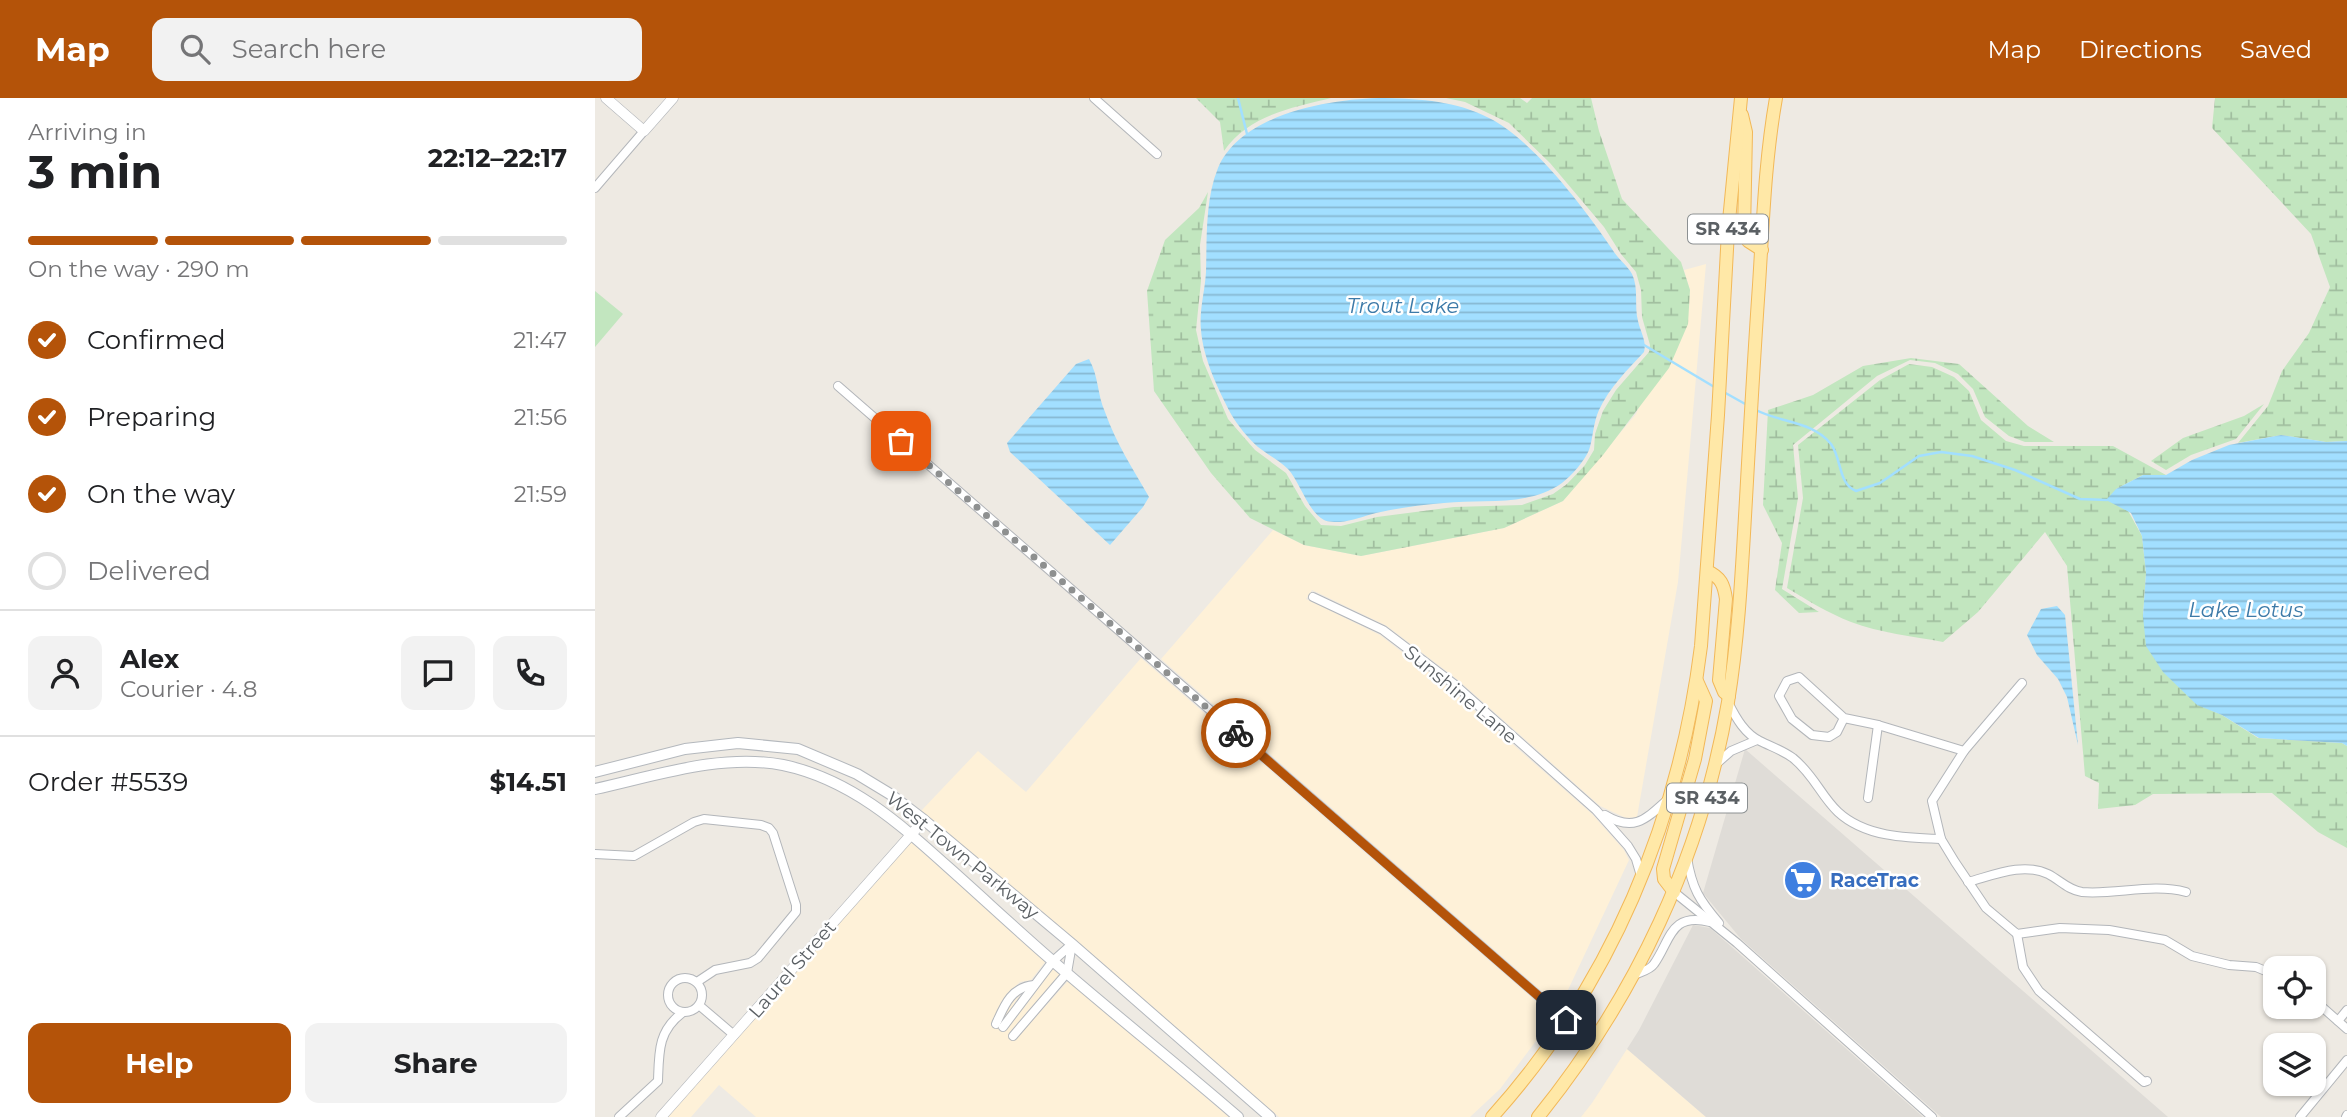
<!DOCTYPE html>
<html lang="en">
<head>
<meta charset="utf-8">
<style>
	body { margin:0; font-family:Montserrat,sans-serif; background:#f2f2f2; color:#202124; height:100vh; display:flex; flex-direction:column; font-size:26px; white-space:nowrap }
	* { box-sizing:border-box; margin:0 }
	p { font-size:23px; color:#757577 }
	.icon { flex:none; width:38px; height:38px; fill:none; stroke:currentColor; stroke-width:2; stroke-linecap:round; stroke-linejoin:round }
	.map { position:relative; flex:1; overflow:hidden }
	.panel { display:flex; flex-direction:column; background:#fff; width:595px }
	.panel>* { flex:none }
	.buttons { position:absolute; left:1668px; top:858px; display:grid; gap:14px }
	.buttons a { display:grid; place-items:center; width:63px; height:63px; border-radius:14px; background:#fff; box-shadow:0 2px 5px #0004; font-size:35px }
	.pin { position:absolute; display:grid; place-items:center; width:60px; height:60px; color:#fff; margin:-30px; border-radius:14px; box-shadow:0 4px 10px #0006 }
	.courier { position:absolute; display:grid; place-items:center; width:70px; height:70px; margin:-35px; border:5px solid #b45309; border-radius:50%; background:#fff; color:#222; box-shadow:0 2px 9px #0007 }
	.head em { font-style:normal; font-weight:700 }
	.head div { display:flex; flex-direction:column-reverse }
	.head { display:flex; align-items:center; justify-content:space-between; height:119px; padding:0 28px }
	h1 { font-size:46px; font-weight:700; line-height:52px }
	.bar { display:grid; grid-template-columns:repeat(4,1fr); gap:10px 7px; align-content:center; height:84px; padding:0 28px }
	.bar i { height:9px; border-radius:5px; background:#e0e0e0 }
	.bar .selected { background:#b45309 }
	.bar p { grid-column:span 4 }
	.line { display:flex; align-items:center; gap:18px; padding:0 28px; border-top:2px solid #e0e0e0 }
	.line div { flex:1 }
	.round { display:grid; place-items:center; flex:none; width:74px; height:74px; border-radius:14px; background:#f2f2f2 }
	ol { padding:0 28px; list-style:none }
	li { display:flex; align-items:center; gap:21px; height:77px }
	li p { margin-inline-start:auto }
	li .icon { padding:7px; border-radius:50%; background:#b45309; color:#fff; stroke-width:4 }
	li:last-child { color:#757577 }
	li i { width:38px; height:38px; border:4px solid #e0e0e0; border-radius:50% }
	.button { display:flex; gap:14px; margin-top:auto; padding:14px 28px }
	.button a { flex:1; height:80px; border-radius:14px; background:#b45309; color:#fff; font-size:28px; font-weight:700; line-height:80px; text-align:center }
	.button a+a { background:#f2f2f2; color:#202124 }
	header { display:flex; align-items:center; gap:42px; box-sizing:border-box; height:98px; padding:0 35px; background:#b45309; color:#fff }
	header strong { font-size:33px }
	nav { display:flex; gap:38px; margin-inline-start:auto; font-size:24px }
	.search { width:490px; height:63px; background:#f2f2f2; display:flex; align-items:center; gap:18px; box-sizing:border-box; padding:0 24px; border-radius:14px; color:#757577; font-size:26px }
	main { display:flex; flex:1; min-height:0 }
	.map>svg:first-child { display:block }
	.commercial { fill:#fef1d8 }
	.industrial { fill:#dfdcd7 }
	.grass { fill:#c2e6bf }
	.wetland { fill:url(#wetland-marsh) }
	.water { fill:url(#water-rules) }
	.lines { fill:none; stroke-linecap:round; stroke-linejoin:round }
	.stream { stroke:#a2dfff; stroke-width:2.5 }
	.minor-casing { stroke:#b3b6ba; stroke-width:10 }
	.tertiary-casing { stroke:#b3b6ba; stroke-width:11 }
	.secondary-casing { stroke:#b4b8bd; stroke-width:12 }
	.primary-casing { stroke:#f2b858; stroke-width:14 }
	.minor { stroke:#fff; stroke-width:8 }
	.tertiary { stroke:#fff; stroke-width:10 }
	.secondary { stroke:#fff; stroke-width:10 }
	.primary { stroke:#ffe8a7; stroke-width:12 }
	.done { stroke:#8e9090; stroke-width:7; stroke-dasharray:0 12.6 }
	.route { stroke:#b45309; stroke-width:9 }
	.labels { text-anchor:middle; stroke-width:5; stroke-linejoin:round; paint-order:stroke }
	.shield { fill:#fff; stroke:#8c9092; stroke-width:2 }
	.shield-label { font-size:18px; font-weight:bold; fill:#5b6064 }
	.street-label { font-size:19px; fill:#5b6064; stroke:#fff }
	.shop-label { font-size:19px; font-weight:bold; fill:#366cbe; stroke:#fff; text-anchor:start }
	.water-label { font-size:21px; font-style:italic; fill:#3c7aa8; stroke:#fff }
</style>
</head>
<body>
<header>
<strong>Map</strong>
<div class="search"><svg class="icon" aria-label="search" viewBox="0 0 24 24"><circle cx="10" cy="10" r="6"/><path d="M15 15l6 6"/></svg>Search here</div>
<nav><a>Map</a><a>Directions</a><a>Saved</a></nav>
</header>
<main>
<section class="panel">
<div class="head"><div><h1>3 min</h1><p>Arriving in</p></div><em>22:12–22:17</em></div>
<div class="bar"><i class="selected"></i><i class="selected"></i><i class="selected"></i><i></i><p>On the way · 290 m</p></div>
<ol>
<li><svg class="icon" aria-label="check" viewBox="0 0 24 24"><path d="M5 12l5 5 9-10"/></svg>Confirmed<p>21:47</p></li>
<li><svg class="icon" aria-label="check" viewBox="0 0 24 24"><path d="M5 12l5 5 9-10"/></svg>Preparing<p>21:56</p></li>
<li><svg class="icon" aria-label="check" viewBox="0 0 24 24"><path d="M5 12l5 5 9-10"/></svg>On the way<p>21:59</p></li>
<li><i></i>Delivered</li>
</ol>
<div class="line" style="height:126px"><a class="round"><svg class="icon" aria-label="person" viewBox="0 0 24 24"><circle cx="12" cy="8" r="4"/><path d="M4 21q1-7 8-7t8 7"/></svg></a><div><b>Alex</b><p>Courier · 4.8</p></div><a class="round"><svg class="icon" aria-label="chat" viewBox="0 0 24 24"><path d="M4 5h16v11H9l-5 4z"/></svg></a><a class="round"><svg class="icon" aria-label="phone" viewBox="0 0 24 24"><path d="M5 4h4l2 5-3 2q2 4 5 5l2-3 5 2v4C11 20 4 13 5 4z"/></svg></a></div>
<div class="line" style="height:91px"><div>Order #5539</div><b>$14.51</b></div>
<div class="button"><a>Help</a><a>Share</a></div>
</section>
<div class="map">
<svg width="1752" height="1019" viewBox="0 0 1752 1019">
	<defs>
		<pattern id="wetland-marsh" width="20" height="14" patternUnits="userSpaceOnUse" patternTransform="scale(1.75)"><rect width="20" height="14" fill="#c2e6bf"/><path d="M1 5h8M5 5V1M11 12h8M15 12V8" fill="none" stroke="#a1be9f"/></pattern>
		<pattern id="water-rules" width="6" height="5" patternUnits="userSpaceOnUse" patternTransform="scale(1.75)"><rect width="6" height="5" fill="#a2dfff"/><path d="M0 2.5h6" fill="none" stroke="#87b8d2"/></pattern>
	</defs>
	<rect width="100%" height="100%" fill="#eeeae3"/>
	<!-- commercial -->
	<g class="commercial">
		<polygon points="1111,166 1083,484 1042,719 1031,720 1005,708 863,582 792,528 717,492 711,501 785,537 855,591 997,716 1029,752 1034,762 965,909 566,561 678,432 709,447 766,458 909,430 968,403 1041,316 1095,192 1089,172"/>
		<polygon points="546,560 959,919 905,991 875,1019 684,1019 481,842 326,713 383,653 431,694"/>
		<polygon points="316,744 450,864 436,882 425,884 411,897 418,904 426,895 419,906 428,911 458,871 465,877 431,915 438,922 473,883 634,1019 161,1019 124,987 96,1019 73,1019"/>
		<polygon points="1032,951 1111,1019 986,1019 997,1005"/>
	</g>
	<!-- industrial -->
	<g class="industrial">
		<polygon points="1150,651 1573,1019 1346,1019 1146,841 1108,795"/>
		<polygon points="1098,827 1115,830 1138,850 1328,1019 1111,1019 1032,951 1044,932"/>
	</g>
	<!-- grass -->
	<polygon class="grass" points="0,193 28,216 0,249"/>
	<!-- wetland -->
	<g class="wetland">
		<path d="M601 0H736C696 10 654 17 629 53L625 24Z"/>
		<polygon points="851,0 925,0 932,5 937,0 996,0 1004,33 1027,101 1086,164 1095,192 1093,226 1074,270 1008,357 968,403 909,430 766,458 709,447 655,420 616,375 559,293 552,193 570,142 604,110 613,94 605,147 606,183 601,232 608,263 633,321 660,352 691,375 710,408 726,427 746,428 782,419 859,409 927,407 958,396 972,386 990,367 999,352 1000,336 1008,313 1021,292 1054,254 1055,247 1047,219 1046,192 1041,174 1026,156 1009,129 955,65 914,25 870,4"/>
		<polygon points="1620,0 1752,0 1752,343 1731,344 1686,337 1643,345 1673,308 1687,273 1714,235 1735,189 1716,136 1617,30"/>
		<polygon points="1316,260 1364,266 1433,328 1459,344 1430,344 1414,338 1390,319 1378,291 1363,276 1340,265 1315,262 1282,278 1198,347 1203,400 1187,491 1224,514 1204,515 1180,492 1187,445 1168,407 1173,312 1218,297 1268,268"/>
		<path d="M1314 266 1337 269 1359 279 1374 293 1386 322 1411 343 1429 348H1518L1571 377H1548L1521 391 1547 438 1551 475 1548 518 1602 606 1627 617 1663 640 1747 645 1752 648V750L1723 734 1677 695 1558 696 1540 707 1503 711 1504 685 1490 678 1472 468 1450 434 1383 514 1348 544C1317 538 1285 535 1256 524 1233 515 1212 502 1192 490L1208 400 1203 347 1285 282Z"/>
		<polygon points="1669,306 1641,341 1596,357 1571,372 1556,363 1588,340 1649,318"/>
	</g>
	<!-- water -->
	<g class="water">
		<path d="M790 0C827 1 861 3 894 20 937 41 990 111 1017 151 1022 160 1032 167 1037 176 1044 190 1039 208 1043 223 1045 233 1052 243 1049 254 1033 271 1014 290 1004 312 998 325 998 341 994 352 989 364 977 377 967 385 933 409 888 401 849 405 826 407 803 410 781 415 769 418 757 423 745 424 741 424 733 424 729 422 713 414 705 384 693 371 684 362 673 357 663 349 653 340 643 328 636 316 623 291 608 260 606 232 604 212 610 193 611 174 612 140 610 102 623 70 646 15 738 0 790 0Z"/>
		<path d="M494 261C504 279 502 296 510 314 521 345 538 371 554 399L548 409 515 447 415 354 412 345 481 266Z"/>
		<polygon points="1686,337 1731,344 1752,343 1752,648 1747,645 1664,640 1627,617 1602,607 1568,574 1551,548 1548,518 1551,475 1547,438 1536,415 1511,402 1521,391 1548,377 1571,377 1597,362 1634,347"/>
		<polygon points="1462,508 1470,517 1483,647 1472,599 1463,581 1442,557 1432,537 1446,511"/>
	</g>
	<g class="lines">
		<!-- stream -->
		<g class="stream">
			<polyline points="643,0 652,36"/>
			<polyline points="1049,247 1121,290"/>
			<polyline points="1127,293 1152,307"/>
			<path d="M1161 312C1186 325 1217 323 1236 346 1247 361 1243 386 1261 393L1285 385 1324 358 1346 354 1377 358 1420 372 1485 401 1512 402"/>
		</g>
		<defs>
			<g id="minor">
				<polyline points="499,0 562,56"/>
				<polyline points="0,90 49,33"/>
				<polyline points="243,288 971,922"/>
				<polyline points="718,499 788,532 859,586 1001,712 1033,748 1041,761 1046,778"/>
				<polyline points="1427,585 1369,653 1337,703 1346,741 1360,764 1391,810 1422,836 1465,830 1514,832 1570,842 1597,858 1634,867 1661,869 1680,877"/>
				<path d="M1134 606C1141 620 1150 636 1165 643 1177 649 1187 652 1198 660 1219 677 1226 698 1243 714 1270 739 1311 740 1346 741"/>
				<polyline points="1249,620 1242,634 1234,639 1217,637 1197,621 1184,598 1192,583 1204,579 1249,620 1283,627 1369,653"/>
				<polyline points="1120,667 1136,653 1162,642"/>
				<polyline points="1273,700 1283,627"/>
				<path d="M1010 717C1038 734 1050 722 1071 703"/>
				<polyline points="0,756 39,758 99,724 109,721 166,727 174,730 178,735 201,807 201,814 163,860 155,865 120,872 102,884"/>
				<path d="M1092 760C1097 790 1104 802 1124 825"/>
				<path d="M1373 784C1399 777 1428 764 1453 776 1465 782 1473 792 1487 794 1521 797 1557 785 1591 794"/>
				<polyline points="1079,794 1142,845 1337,1019"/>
				<polyline points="1422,836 1428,869 1444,893 1549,984 1552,983"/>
				<path d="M1039 877C1046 874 1055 872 1059 866 1076 842 1075 814 1115 824"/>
				<circle cx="90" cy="897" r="17"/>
				<polyline points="1718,901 1752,931"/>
				<polyline points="105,908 139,937"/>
				<polyline points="1743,923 1752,912"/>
				<path d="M401 926C409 908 416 889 439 887"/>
				<polyline points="408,929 458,863 477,846 472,875 418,938"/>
				<path d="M24 1019 63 983C64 954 63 933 87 915"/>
				<polyline points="1705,1019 1752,962"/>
				<polyline points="1751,1019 1752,1017"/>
			</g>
			<g id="tertiary">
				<polyline points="11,0 49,33 78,0"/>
				<polyline points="66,1019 329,722"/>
			</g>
			<g id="secondary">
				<polyline points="0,674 90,651 143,645 203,651 262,676 295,696 329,722 477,846 675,1019"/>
				<path d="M0 691C60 678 126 655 188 667 255 681 304 725 353 769 389 801 424 834 460 865 520 917 583 967 643 1019"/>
			</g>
			<g id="primary">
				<polyline points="1147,17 1151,34 1149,134 1153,143 1167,152"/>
				<path d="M1112 473C1126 479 1129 487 1131 501L1124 582 1129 594 1134 598"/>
				<polyline points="1079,794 1069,781 1068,771 1100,661 1111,603 1102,583"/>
				<path d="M897 1019C1016 887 1084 723 1106 548L1123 317 1133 133 1146 0"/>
				<path d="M943 1019C1040 899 1107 758 1133 604 1144 537 1147 469 1151 401 1155 330 1159 258 1164 187 1168 124 1170 62 1181 0"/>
			</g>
		</defs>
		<!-- minor casing -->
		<use href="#minor" class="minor-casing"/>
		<!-- tertiary casing -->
		<use href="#tertiary" class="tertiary-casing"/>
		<!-- secondary casing -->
		<use href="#secondary" class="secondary-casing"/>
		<!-- primary casing -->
		<use href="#primary" class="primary-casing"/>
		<!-- minor -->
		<use href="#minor" class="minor"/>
		<!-- tertiary -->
		<use href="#tertiary" class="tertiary"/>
		<!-- secondary -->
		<use href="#secondary" class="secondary"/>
		<!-- primary -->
		<use href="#primary" class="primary"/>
	</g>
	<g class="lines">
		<!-- done -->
		<polyline class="done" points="306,343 641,635"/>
		<!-- route -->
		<polyline class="route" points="641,635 971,922"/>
	</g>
	<!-- icons -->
	<defs>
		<symbol id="supermarket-disc" viewBox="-11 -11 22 22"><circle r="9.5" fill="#3f7fe0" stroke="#fff"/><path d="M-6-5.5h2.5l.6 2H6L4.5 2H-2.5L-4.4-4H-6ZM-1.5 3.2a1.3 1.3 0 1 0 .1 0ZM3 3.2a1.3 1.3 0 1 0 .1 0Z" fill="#fff"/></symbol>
	</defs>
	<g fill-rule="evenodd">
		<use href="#supermarket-disc" x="1186" y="760" width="44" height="44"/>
	</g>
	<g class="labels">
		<!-- shield labels -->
		<g class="shield">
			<rect x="1093" y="116.5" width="80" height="29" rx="5"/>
			<rect x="1072" y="685.5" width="80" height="29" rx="5"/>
		</g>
		<g class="shield-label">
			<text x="1133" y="137">SR 434</text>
			<text x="1112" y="706">SR 434</text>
		</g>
		<!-- street labels -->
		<g class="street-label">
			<text transform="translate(866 596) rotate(40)" y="7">Sunshine Lane</text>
			<text transform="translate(368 757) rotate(39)" y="7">West Town Parkway</text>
			<text transform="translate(197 871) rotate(-49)" y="7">Laurel Street</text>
		</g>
		<!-- shop labels -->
		<g class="shop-label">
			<text x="1235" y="789">RaceTrac</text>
		</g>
		<!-- water labels -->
		<g class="water-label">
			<text x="808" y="215">Trout Lake</text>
			<text x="1651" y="519">Lake Lotus</text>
		</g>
	</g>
</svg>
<div class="buttons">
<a><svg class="icon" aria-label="locate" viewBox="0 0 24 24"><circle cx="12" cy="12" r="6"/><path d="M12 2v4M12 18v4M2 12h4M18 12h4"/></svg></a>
<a><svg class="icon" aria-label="layers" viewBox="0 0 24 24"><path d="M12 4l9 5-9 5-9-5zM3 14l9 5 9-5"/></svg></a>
</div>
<div class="pin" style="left:306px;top:343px;background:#ea580c"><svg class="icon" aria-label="bag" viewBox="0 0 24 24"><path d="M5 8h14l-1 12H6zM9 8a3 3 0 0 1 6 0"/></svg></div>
<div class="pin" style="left:971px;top:922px;background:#1f2937"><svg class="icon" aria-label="home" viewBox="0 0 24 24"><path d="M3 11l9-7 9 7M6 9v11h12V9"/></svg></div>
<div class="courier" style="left:641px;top:635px"><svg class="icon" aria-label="bike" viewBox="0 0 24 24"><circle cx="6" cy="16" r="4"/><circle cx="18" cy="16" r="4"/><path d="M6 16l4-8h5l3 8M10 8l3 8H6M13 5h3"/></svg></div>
</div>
</main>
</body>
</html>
